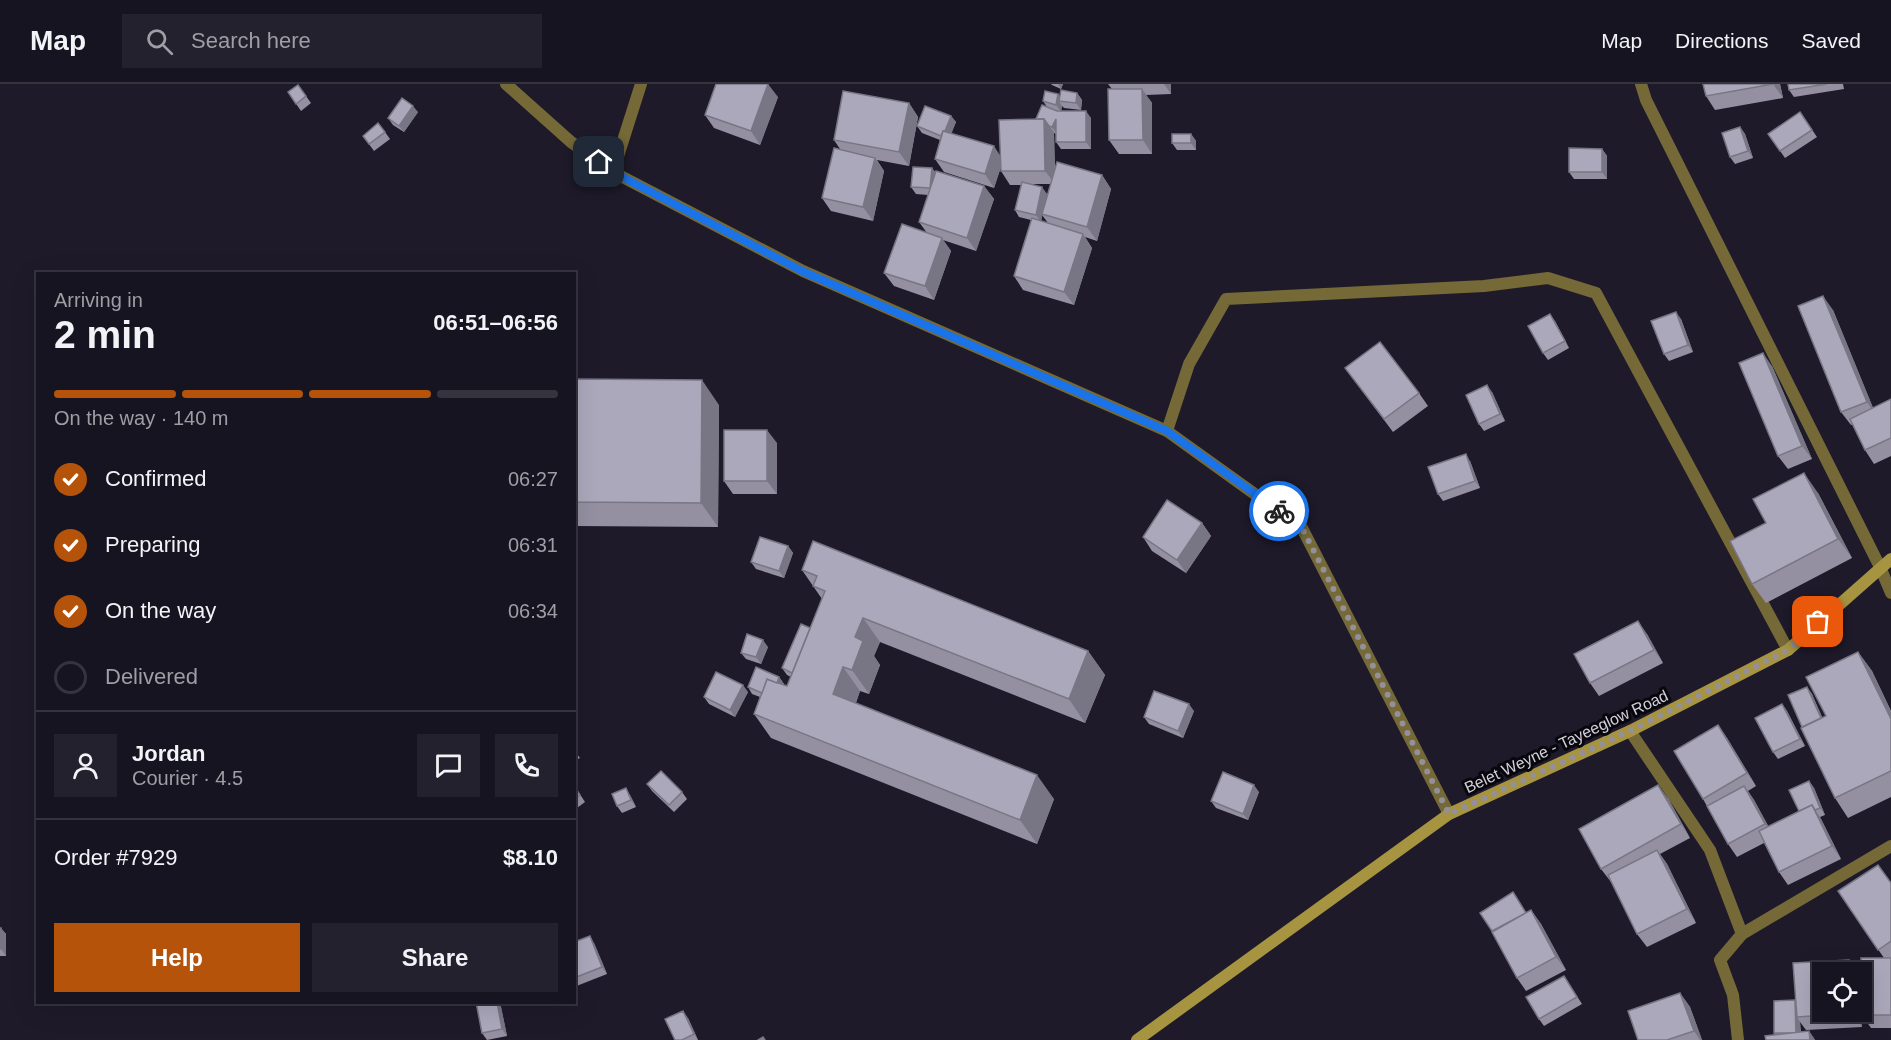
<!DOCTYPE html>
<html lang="en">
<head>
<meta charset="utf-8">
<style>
	body { margin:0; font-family:Arial,sans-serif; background:#23212d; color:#f1f3f6; height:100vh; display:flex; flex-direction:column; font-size:22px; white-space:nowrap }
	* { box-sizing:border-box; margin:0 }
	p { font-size:20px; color:#9e9ea5 }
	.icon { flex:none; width:33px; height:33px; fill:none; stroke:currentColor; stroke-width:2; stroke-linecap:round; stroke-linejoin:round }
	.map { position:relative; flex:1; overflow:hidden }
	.drawer { position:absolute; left:36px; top:188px; width:540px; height:732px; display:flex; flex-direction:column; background:#161420; border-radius:0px; box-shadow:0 6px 24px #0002,0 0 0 2px #35333e }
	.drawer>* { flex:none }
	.fabs { position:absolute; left:1812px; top:878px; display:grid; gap:12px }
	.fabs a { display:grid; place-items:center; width:60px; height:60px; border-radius:0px; background:#161420; box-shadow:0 6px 24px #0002,0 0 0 2px #35333e; font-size:30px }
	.pin { position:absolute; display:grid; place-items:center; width:51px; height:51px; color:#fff; margin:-26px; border-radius:12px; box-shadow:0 3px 9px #0006 }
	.courier { position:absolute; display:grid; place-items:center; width:60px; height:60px; margin:-30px; border:4px solid #1a73e8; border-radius:50%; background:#fff; color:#222; box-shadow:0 2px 8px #0007 }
	.head em { font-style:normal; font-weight:700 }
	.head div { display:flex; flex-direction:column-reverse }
	.head { display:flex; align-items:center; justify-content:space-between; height:102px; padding:0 18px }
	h1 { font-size:39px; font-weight:700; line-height:45px }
	.bar { display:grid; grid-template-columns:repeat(4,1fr); gap:9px 6px; align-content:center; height:72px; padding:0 18px }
	.bar i { height:8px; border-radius:4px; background:#35333e }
	.bar .current { background:#b45309 }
	.bar p { grid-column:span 4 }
	.line { display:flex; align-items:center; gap:15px; padding:0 18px; border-top:2px solid #35333e }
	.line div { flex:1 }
	.round { display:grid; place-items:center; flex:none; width:63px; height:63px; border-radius:0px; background:#23212d }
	ol { padding:0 18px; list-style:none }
	li { display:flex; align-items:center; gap:18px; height:66px }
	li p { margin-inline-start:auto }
	li .icon { padding:6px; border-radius:50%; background:#b45309; color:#fff; stroke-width:4 }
	li:last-child { color:#9e9ea5 }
	li i { width:33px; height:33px; border:3px solid #35333e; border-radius:50% }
	.primary-button { display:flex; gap:12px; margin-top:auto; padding:12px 18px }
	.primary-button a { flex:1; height:69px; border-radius:0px; background:#b45309; color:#fff; font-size:24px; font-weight:700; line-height:69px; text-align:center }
	.primary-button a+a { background:#23212d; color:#f1f3f6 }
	header { display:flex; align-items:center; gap:36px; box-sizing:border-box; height:84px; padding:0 30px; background:#161420; border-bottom:2px solid #35333e }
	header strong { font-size:28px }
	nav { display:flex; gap:33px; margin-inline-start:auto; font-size:21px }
	.search { width:420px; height:54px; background:#23212d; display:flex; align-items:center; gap:15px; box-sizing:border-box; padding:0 21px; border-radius:0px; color:#9e9ea5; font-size:22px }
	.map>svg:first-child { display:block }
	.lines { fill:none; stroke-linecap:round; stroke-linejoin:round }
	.minor { stroke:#746937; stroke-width:12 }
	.secondary { stroke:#a69440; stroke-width:12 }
	.wall { fill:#9490a2; fill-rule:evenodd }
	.shaded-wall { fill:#787684 }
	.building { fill:#aca8bc; stroke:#787684; stroke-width:1.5 }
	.done { stroke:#93909c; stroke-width:6; stroke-dasharray:0 10.8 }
	.route { stroke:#1a73e8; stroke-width:8 }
	.labels { text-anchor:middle; stroke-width:6; stroke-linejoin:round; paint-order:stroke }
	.street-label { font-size:16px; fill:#d2cfda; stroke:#08070d }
</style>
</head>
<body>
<header>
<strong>Map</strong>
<div class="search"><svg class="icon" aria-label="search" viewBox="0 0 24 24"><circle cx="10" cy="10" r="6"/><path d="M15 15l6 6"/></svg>Search here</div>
<nav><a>Map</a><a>Directions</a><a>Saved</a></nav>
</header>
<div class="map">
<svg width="1891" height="956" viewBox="0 0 1891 956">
	<rect width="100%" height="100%" fill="#1e1a2a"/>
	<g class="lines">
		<!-- minor -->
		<g class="minor">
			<polyline points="506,0 571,58 613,88 803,187 1167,347 1302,444 1449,730"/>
			<polyline points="1641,0 1646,16 1880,483 1891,509"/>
			<polyline points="613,88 641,0"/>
			<polyline points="1167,347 1189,280 1226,215 1484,202 1548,194 1596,209 1788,566"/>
			<polyline points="1630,647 1710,766 1742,850 1720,876 1733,911 1738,956"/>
			<polyline points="1742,850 1891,762"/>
		</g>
		<!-- secondary -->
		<polyline class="secondary" points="1137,956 1449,730 1630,647 1788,566 1891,475"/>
	</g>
	<!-- wall -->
	<g class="wall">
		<polygon points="1051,0 1063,0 1061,5 1052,1"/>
		<polygon points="1108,0 1171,0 1171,10 1146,11 1152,19 1152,70 1119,70 1109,56 1112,5"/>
		<polygon points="1703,0 1780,0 1783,14 1715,26 1706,12"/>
		<polygon points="1788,0 1843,0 1844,5 1794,13 1789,6"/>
		<polygon points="298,1 311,19 301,27 288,8"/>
		<path d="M1077 9 1082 16 1081 26 1064 24 1062 22 1061 27 1091 34V65H1061L1056 58V50L1054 49 1055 87 1102 91 1111 105 1097 157 1085 153 1092 164 1074 221 1023 206 1014 192 1031 136 1019 133 1015 126 1021 101H1010L1001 87V83L994 104 944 88 935 75 940 56 922 49 917 42 951 32 956 38 951 49 1000 72 1047 23 1043 17 1058 10 1060 12ZM1032 100H1051L1045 120 1047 110ZM1042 131 1048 139 1041 137Z"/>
		<polygon points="778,13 760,61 714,44 705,31"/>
		<polygon points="909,19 918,33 909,82 877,76 884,87 873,137 831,127 822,114 840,65 834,56"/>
		<polygon points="418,28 404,48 393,41 388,34"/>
		<polygon points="1800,28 1817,53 1785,74 1768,50"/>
		<polygon points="1740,43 1745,50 1753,74 1735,80 1730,73"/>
		<polygon points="385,48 390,55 374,67 363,52"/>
		<polygon points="1191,50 1196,57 1196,66 1177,66 1172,59"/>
		<polygon points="1602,65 1607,72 1607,95 1574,95 1569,88"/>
		<polygon points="932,84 936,89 984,102 994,115 976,167 943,156 951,167 934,216 894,202 884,189 927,149 919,138 928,111 916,110 911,103"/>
		<polygon points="1833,226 1873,324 1891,315 1891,372 1874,380 1865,366 1853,340 1851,341 1841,328"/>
		<polygon points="1681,235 1693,268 1669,277 1664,270"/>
		<polygon points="1555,237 1569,264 1548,276 1543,269"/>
		<polygon points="1772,282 1812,375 1788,385 1778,372"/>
		<polygon points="1345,284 1419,309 1428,322 1393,348"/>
		<polygon points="574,295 719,321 718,443 574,442"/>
		<polygon points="1492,308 1505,337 1484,347 1479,340"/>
		<polygon points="777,359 777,410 733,410 724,397"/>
		<polygon points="1470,377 1480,404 1443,417 1438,410"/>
		<polygon points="1818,409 1852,474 1766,519 1752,500 1766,439"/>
		<polygon points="1202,439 1211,452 1186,489 1152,467 1143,453"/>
		<polygon points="788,462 793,469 784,494 756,485 751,478"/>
		<polygon points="802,486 1088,567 1105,591 1085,639 880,558 874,572 880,581 869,610 860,607 856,619 1054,715 1037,760 771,654 754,630 760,613 752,610 748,603 779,593 784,600 784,601 787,602 791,593 787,591 782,584 810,544 822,515"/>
		<polygon points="1647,550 1663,579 1599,612 1590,599"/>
		<polygon points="768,563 761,580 746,575 741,569"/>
		<polygon points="1858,568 1872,587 1891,627 1891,713 1848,734 1835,714 1802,643 1807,603 1812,610 1822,634 1826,632"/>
		<polygon points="748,608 735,633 709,620 704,613"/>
		<polygon points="1782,620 1787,627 1805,662 1778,675 1773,668"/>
		<polygon points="1194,627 1183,654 1149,640 1144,633"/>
		<polygon points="1718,641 1727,654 1756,702 1748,707 1754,716 1768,742 1799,727 1809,697 1814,704 1825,731 1820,733 1841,775 1788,801 1779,788 1764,759 1737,773 1728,760 1703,715"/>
		<polygon points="574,666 580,674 574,677"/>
		<polygon points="647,700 682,708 687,715 674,728 652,707"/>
		<polygon points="574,701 585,718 577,724 574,720"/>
		<polygon points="1259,708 1248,736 1216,724 1211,717"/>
		<polygon points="630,711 636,723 622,729 617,722"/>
		<polygon points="1668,714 1690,754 1660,770 1667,780 1696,839 1647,863 1637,850 1611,798 1601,785"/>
		<polygon points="1891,799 1891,944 1871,944 1862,931 1884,874 1838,807"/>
		<polygon points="1531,826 1541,840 1566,886 1526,907 1517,894 1526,829"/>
		<polygon points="0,844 6,850 6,872 0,872"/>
		<polygon points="574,858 594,859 607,890 574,903"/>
		<polygon points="1849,876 1858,888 1822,888 1822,927 1861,927 1862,943 1806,946 1800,938 1801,948 1809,947 1815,956 1766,956 1765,952 1776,951 1774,949 1774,917 1795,916 1796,918 1793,879"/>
		<polygon points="1564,892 1582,920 1544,942 1539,935"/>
		<polygon points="1680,909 1690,923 1702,956 1638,956"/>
		<polygon points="476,918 500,918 507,952 487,956 482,949"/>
		<polygon points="688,934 698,956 675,956"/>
	</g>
	<!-- shaded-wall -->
	<g class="shaded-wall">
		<polygon points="768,0 778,13 760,61 751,47"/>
		<polygon points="1058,0 1063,0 1061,5"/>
		<polygon points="1164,0 1171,0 1171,10"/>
		<polygon points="1773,0 1780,0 1783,14"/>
		<polygon points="1142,5 1152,19 1152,70 1143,56"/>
		<polygon points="1077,9 1082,16 1081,26 1076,19"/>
		<polygon points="1058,10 1063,17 1059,17 1062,22 1061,28 1056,21"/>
		<polygon points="909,19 918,33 909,82 899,68"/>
		<polygon points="413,22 418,28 404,48 399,42"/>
		<polygon points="1086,27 1091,34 1091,65 1086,58"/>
		<polygon points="951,32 956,38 948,59 943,52"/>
		<polygon points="1044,35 1054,48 1055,100 1045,87"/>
		<polygon points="1056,35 1057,50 1052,43"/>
		<polygon points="1740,43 1745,50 1753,74 1748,67"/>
		<polygon points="1191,50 1196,57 1196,66 1191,59"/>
		<polygon points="994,62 1003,76 994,104 985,90"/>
		<polygon points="1602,65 1607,72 1607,95 1602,88"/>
		<polygon points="875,74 884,87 873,137 863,123"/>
		<polygon points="932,84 937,91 930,104"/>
		<polygon points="1102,91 1111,105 1097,157 1087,143"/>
		<polygon points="984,102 994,115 976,167 967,154"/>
		<polygon points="1042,103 1047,110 1041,138 1036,131"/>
		<polygon points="1083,150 1092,164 1074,221 1064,208"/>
		<polygon points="942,154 951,167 934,216 925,202"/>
		<polygon points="1823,212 1833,226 1876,331 1867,318"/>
		<polygon points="1676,228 1681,235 1693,268 1688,261"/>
		<polygon points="1550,230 1555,237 1569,264 1565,257"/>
		<polygon points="1763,269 1772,282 1812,375 1802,362"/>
		<polygon points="702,296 719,321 718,443 701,419"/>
		<polygon points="1487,301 1492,308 1505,337 1500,330"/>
		<polygon points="767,346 777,359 777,410 767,397"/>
		<polygon points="1466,370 1470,377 1480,404 1475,397"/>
		<polygon points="1804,389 1818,409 1852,474 1838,455"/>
		<polygon points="1202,439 1211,452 1186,489 1177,476"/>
		<polygon points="788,462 793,469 784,494 779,487"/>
		<polygon points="863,534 880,558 874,572 880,581 869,610 852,586 855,553"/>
		<polygon points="1638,537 1647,550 1663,579 1654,566"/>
		<polygon points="763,556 768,563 761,580 756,573"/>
		<polygon points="1088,567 1105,591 1085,639 1069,615"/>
		<polygon points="1858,568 1872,587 1891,627 1891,635"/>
		<polygon points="843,583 860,607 850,634 833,610"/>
		<polygon points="779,593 784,600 776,620 771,613"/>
		<polygon points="743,601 748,608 735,633 730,626"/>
		<polygon points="1807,603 1812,610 1829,648 1824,641"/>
		<polygon points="1189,620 1194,627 1183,654 1178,647"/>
		<polygon points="1782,620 1787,627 1805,662 1800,655"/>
		<polygon points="1718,641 1727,654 1756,702 1747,689"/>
		<polygon points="1037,691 1054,715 1037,760 1020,736"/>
		<polygon points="1809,697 1814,704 1825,731 1820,724"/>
		<polygon points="1254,701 1259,708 1248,736 1243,730"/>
		<polygon points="1658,701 1668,714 1690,754 1681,740"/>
		<polygon points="1744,702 1754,716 1775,754 1765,740"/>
		<polygon points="626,704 630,711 636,723 631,716"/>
		<polygon points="1812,721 1821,735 1841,775 1832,762"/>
		<polygon points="1657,766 1667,780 1696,839 1687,825"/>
		<polygon points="1531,826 1541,840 1566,886 1556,873"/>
		<polygon points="1,844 6,850 6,872 1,865"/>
		<polygon points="590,852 594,859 607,890 602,883"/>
		<polygon points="1849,876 1858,888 1850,888"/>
		<polygon points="1680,909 1690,923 1702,956 1700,956 1694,947"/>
		<polygon points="1795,916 1800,923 1797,933 1800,938 1801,956 1796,949"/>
		<polygon points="497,918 500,918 507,952 502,945"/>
		<polygon points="683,927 688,934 698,956 694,950"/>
		<polygon points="1853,927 1861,927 1862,943 1853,929"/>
		<polygon points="1809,947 1815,956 1810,956"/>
	</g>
	<!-- building -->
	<g class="building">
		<polygon points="716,0 768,0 751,47 705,31"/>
		<polygon points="1703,0 1773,0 1706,12"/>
		<polygon points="1788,0 1827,0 1789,6"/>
		<polygon points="298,1 306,12 296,20 288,8"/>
		<polygon points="1108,5 1142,5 1143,56 1109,56"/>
		<polygon points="1061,6 1077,9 1076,19 1059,17"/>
		<polygon points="843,7 909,19 899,68 834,56"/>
		<polygon points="1045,7 1058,10 1056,21 1043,17"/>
		<polygon points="402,14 413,22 399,42 388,34"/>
		<polygon points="1042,21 1057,27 1086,27 1086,58 1056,58 1056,35 1052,43 1049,42 1044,35 1036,35"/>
		<polygon points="925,22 951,32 945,47 943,47 941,52 917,42"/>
		<polygon points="1800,28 1812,46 1780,67 1768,50"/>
		<polygon points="1044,35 1045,87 1001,87 999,36"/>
		<polygon points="378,39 385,48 369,60 363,52"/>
		<polygon points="1740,43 1748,67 1730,73 1722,49"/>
		<polygon points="943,47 994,62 985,90 935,75"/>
		<rect x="1172" y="50" width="19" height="9"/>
		<polygon points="834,64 875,74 863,123 822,114"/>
		<polygon points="1569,64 1602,65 1602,88 1569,88"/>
		<polygon points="1057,78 1102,91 1087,143 1042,130"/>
		<polygon points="913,83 932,84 930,104 911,103"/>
		<polygon points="936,87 984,102 967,154 919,138"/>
		<polygon points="1022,98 1042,103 1036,131 1015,126"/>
		<polygon points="1032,134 1083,150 1064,208 1014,192"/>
		<polygon points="902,140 942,154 925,202 884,189"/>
		<polygon points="1823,212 1867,318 1841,328 1798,222"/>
		<polygon points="1676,228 1688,261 1664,270 1651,237"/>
		<polygon points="1550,230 1565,257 1543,269 1528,242"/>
		<polygon points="1380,258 1419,309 1384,335 1345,284"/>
		<polygon points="1763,269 1802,362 1778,372 1739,279"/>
		<polygon points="574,295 702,296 701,419 574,418"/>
		<polygon points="1487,301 1500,330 1479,340 1466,311"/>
		<polygon points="1891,315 1891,354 1865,366 1850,335"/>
		<rect x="724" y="346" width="43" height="51"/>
		<polygon points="1466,370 1475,397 1438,410 1428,383"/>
		<polygon points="1804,389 1838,455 1752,500 1730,457 1766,439 1753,415"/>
		<polygon points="1167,416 1202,439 1177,476 1143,453"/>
		<polygon points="760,453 788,462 779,487 751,478"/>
		<polygon points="813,457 1088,567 1069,615 863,534 855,553 863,557 852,586 843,583 833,610 1037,691 1020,736 754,630 767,595 787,602 825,507 813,502 817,492 802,486"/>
		<polygon points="1638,537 1654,566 1590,599 1574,570"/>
		<polygon points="801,540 810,544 792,589 782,584"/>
		<polygon points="747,550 763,556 756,573 741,569"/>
		<polygon points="1858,568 1891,635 1891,687 1835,714 1801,644 1826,632 1806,593"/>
		<polygon points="756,583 779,593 777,599 767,595 762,609 748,603"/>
		<polygon points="716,588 743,601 730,626 704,613"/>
		<polygon points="1807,603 1821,634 1802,643 1788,611"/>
		<polygon points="1154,607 1189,620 1178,647 1144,633"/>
		<polygon points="1782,620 1800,655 1773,668 1755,634"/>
		<polygon points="1718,641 1747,689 1703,715 1674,667"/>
		<polygon points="661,687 682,708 669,721 647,700"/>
		<polygon points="1223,688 1254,701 1243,730 1211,717"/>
		<polygon points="1809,697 1820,724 1815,726 1812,721 1799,727 1789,706"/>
		<polygon points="1658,701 1681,740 1601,785 1579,745"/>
		<polygon points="574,702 580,711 574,715"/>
		<polygon points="1744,702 1765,740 1728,760 1707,722"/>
		<polygon points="626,704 631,716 617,722 612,710"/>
		<polygon points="1812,721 1832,762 1779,788 1759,747"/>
		<polygon points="1657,766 1687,825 1637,850 1608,791"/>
		<polygon points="1878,781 1891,799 1891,857 1878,866 1838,807"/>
		<polygon points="1513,808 1526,829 1492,847 1480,829"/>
		<polygon points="1531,826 1556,873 1517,894 1492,848"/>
		<rect x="0" y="844" width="1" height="21"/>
		<polygon points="590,852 602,883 574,894 574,858"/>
		<polygon points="1861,874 1891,874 1891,931 1862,931"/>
		<polygon points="1849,876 1850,888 1822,888 1822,927 1853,927 1853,929 1797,933 1793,879"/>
		<polygon points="1564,892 1577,913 1539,935 1526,913"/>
		<polygon points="1680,909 1694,947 1667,956 1638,956 1628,927"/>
		<polygon points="1795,916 1796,949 1774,949 1774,917"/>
		<polygon points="476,918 497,918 502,945 482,949"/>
		<polygon points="683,927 694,950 682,956 675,956 665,935"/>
		<polygon points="1809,947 1810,956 1766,956 1765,952"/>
		<polygon points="763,953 765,956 758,956"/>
	</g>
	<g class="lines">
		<!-- done -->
		<polyline class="done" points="1279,427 1302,444 1449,730 1630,647 1788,566 1818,538"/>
		<!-- route -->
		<polyline class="route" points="599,78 613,88 802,187 1167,347 1279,427"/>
	</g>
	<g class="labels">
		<!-- street labels -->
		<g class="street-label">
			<text transform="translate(1566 657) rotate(-25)" y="6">Belet Weyne - Tayeeglow Road</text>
		</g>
	</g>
</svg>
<div class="fabs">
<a><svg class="icon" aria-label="locate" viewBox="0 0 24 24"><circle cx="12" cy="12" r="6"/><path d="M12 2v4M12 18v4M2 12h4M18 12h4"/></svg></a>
</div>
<div class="pin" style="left:1818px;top:538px;background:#ea580c"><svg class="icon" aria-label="bag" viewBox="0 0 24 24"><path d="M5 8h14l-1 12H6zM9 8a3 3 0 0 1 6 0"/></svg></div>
<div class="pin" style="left:599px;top:78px;background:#1f2937"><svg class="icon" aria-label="home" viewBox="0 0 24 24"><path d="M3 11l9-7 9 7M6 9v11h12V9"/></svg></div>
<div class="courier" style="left:1279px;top:427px"><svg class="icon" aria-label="bike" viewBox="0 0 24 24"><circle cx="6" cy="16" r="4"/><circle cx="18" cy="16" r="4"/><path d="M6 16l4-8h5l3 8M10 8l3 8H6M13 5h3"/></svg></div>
<section class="drawer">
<div class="head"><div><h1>2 min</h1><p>Arriving in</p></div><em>06:51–06:56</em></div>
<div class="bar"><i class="current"></i><i class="current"></i><i class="current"></i><i></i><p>On the way · 140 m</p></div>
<ol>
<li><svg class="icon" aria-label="check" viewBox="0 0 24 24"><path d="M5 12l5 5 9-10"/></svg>Confirmed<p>06:27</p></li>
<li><svg class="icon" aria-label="check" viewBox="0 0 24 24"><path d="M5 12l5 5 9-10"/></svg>Preparing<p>06:31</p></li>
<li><svg class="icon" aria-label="check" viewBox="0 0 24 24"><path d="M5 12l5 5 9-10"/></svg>On the way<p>06:34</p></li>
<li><i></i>Delivered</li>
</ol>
<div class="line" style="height:108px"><a class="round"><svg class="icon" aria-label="person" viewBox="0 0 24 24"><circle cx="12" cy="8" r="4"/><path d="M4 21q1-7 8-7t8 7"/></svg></a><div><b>Jordan</b><p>Courier · 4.5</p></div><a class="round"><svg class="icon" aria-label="chat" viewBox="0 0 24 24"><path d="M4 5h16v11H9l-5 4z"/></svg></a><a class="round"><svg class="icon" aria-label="phone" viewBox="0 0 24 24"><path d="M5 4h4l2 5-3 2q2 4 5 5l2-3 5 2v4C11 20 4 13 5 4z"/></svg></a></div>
<div class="line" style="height:78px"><div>Order #7929</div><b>$8.10</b></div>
<div class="primary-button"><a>Help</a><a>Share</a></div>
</section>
</div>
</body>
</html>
